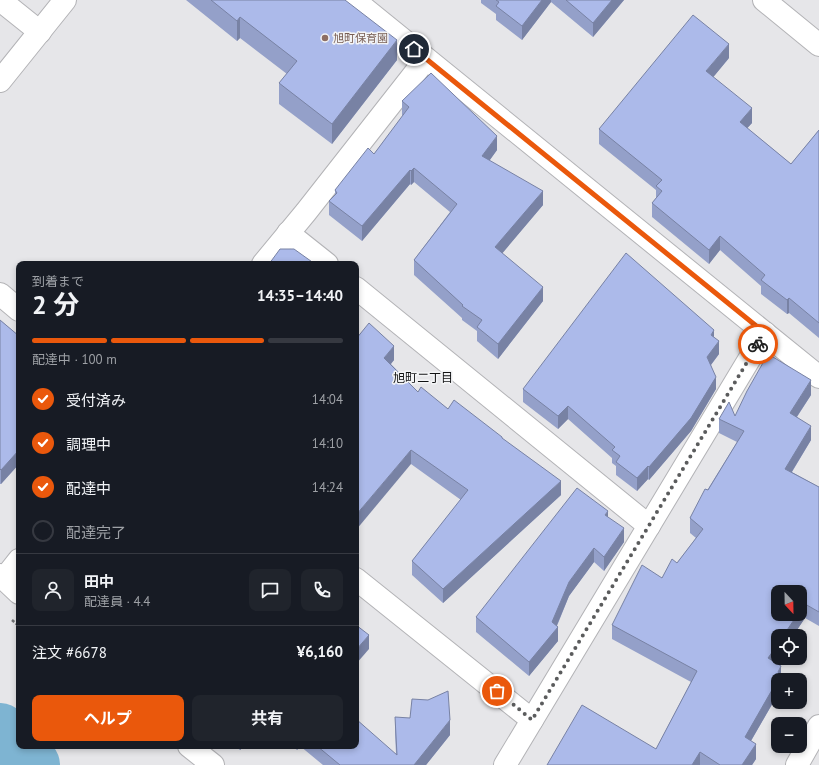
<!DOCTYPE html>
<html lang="ja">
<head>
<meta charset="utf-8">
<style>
	body { margin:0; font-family:"PT Sans","Noto Sans JP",sans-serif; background:#20242c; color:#f1f3f6; height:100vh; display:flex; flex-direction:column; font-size:15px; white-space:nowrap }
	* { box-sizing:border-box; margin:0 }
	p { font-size:13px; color:#9ea1a6 }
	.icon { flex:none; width:22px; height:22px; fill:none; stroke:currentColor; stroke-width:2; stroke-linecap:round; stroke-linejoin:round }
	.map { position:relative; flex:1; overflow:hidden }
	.side { position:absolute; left:16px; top:261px; width:343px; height:488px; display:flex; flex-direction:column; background:#171b24; border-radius:8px; box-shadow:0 2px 6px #0003 }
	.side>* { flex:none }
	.needle { width:26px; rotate:158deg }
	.controls { position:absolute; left:771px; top:585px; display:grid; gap:8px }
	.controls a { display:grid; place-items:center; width:36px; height:36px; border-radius:8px; background:#171b24; box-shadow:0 2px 6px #0003; font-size:20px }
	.pin { position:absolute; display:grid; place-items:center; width:34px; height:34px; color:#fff; margin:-17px; border:2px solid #fff; border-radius:50%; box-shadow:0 1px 4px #0007 }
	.courier { position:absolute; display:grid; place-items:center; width:40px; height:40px; margin:-20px; border:3px solid #ea580c; border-radius:50%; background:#fff; color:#222; box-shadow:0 1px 5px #0007 }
	.summary em { font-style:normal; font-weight:700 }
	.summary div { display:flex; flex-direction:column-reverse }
	.summary { display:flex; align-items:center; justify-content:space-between; height:68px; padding:0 16px }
	h1 { font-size:26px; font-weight:700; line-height:30px }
	.bar { display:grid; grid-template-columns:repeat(4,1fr); gap:6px 4px; align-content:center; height:48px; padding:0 16px }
	.bar i { height:5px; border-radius:3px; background:#363941 }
	.bar .selected { background:#ea580c }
	.bar p { grid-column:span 4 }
	.line { display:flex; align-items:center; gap:10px; padding:0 16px; border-top:1px solid #363941 }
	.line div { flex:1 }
	.round { display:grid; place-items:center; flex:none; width:42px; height:42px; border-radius:8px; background:#20242c }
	ol { padding:0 16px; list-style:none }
	li { display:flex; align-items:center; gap:12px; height:44px }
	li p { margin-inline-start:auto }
	li .icon { padding:4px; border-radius:50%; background:#ea580c; color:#fff; stroke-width:4 }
	li:last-child { color:#9ea1a6 }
	li i { width:22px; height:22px; border:2px solid #363941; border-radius:50% }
	.primary-button { display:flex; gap:8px; margin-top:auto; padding:8px 16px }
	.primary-button a { flex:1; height:46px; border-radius:8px; background:#ea580c; color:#fff; font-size:16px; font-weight:700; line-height:46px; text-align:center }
	.primary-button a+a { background:#20242c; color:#f1f3f6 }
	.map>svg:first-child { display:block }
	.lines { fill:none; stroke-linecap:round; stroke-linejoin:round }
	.river { stroke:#7eb4d2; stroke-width:56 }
	.minor-casing { stroke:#b3b3b6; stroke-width:24 }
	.path { stroke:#717274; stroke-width:2.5; stroke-dasharray:3 2; stroke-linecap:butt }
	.minor { stroke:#fff; stroke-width:22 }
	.wall { fill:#94a0c9 }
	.shaded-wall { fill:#7882a4 }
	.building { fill:#acbaea; stroke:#7882a4 }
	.done { stroke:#5b5c5d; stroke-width:4; stroke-dasharray:0 7.2 }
	.route { stroke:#ea580c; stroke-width:5 }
	.education-dot { fill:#8d6e63; stroke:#f3f4f6; stroke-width:1.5 }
	.labels { text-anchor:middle; stroke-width:3; stroke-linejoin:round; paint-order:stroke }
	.education-label { font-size:11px; fill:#785e54; stroke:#f3f4f6; text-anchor:start }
	.neighbourhood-label { font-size:12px; fill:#101112; stroke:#f3f4f6 }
</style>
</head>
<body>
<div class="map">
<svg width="819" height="765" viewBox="0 0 819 765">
	<rect width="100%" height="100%" fill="#e6e6e9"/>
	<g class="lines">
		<!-- river -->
		<polyline class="river" points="0,731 32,765"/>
		<defs>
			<g id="minor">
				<polyline points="0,0 40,32"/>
				<polyline points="354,0 819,377"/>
				<polyline points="764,0 819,45"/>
				<polyline points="0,81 65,0"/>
				<polyline points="288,233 327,264"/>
				<polyline points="263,264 306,212 426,59"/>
				<polyline points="356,288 649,526"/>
				<polyline points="0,294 19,310"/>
				<polyline points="0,575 19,593"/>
				<polyline points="4,579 19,560"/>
				<polyline points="356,579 532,720"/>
				<polyline points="189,746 213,765"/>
				<polyline points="505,765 765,333"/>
				<polyline points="797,765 819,726"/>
			</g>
		</defs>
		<!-- minor casing -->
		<use href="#minor" class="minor-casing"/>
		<!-- path -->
		<polyline class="path" points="12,620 19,626"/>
		<!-- minor -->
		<use href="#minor" class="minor"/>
	</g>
	<!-- wall -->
	<g class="wall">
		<polygon points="186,0 345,0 397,60 332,144 279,104 279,83 287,74 240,38 237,41"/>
		<polygon points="481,0 624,0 593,37 551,2 522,40 496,20 496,14 481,3"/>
		<polygon points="729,58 713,77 752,123 747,128 791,164 819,130 819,338 789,313 787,314 761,294 761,286 720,250 709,264 652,217 652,203 656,198 656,190 599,144 599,129"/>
		<polygon points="402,101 497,150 489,161 543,205 502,253 543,301 498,359 477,341 477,331 462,320 462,318 414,275 414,260 450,212 414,182 411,185 410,184 362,241 329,215 329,201 335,195 335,190 374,154 403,116 402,115"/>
		<polygon points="0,320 19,336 19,464 1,484 0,484"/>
		<polygon points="714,337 719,354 711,365 716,389 691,431 649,480 648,479 637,491 616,475 616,466 612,463 612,458 568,419 558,429 523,402 523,389"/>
		<polygon points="356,339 394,360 391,364 418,392 502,438 561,495 443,603 412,575 412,561 461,500 411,464"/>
		<polygon points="811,395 797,417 811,440 792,472 819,487 819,626 805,618 775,662 781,680 778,680 778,694 751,741 756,759 752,765 547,765 656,749 691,682 612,639 612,625 662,578 677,563 696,538 690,533 690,518 737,442 719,433 719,419 735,416"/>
		<polygon points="608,517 624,542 604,571 594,562 569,596 557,626 558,641 529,676 476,632 476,617"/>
		<polygon points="395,717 450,735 426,765 323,765 300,746 356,746 396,754 395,732"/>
		<polygon points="235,746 244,746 240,750"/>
		<polygon points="292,746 300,746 297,750"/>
	</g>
	<!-- shaded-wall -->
	<g class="shaded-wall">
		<polygon points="542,0 551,0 551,2 522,40 522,26"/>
		<polygon points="612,0 624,0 593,37 593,23"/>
		<polygon points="240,17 240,38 237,41 237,21"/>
		<polygon points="397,40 397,60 332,144 332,124"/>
		<polygon points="729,44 729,58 706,86 706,71"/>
		<polygon points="752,108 752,123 740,136 740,122"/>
		<polygon points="497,136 497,150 482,171 482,156"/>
		<polygon points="414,168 414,182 411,185 411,171"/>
		<polygon points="410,170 410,184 362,241 362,226"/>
		<polygon points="543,191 543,205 495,262 495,247"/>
		<polygon points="720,236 720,250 709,264 709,250"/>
		<polygon points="543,287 543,301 498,359 498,344"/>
		<polygon points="789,298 789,313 787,314 787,300"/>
		<polygon points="714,330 714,343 711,335"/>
		<polygon points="719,341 719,354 707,370 707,357"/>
		<polygon points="394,346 394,360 384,372 384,358"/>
		<polygon points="716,377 716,389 691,431 649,480 649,467"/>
		<polygon points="811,380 811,395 790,427 790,413"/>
		<polygon points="568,406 568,419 558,429 558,416"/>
		<polygon points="811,426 811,440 785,483 785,469"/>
		<polygon points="19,450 19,464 1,484 1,470"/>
		<polygon points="411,450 411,464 356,530 356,515"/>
		<polygon points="648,466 648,479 637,491 637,478"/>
		<polygon points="561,481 561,495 443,603 443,589"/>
		<polygon points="608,511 608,526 605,515"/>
		<polygon points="624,528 624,542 604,571 604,557"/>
		<polygon points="594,548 594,562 569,596 554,632 558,627 558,641 529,676 529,662 552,622 569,582"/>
		<polygon points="805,604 805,618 793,636 783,636 798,614 800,614 800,612"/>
		<polygon points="369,635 369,649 356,664 356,650"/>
		<polygon points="778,644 778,658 768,673 768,658"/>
		<polygon points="781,666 781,680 778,680 778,694 745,751 745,737"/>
		<polygon points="450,720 450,735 426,765 414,765"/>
		<polygon points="756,744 756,759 752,765 742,765"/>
		<polygon points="240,746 244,746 240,750"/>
		<polygon points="297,746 300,746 297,750"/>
		<polygon points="700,752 700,765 692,765"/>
	</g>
	<!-- building -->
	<g class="building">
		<polygon points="211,0 345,0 397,40 332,124 279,83 297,61 240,17 237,21"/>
		<polygon points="496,0 542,0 522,26 496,6 499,2"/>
		<polygon points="566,0 612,0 593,23"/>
		<polygon points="693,15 729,44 706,71 752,108 740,122 791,164 819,130 819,323 789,298 787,300 761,280 765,275 720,236 709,250 652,203 662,191 656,186 662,180 599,129"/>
		<polygon points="431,73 497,136 482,156 543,191 495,247 543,287 498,344 477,327 482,320 462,306 463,305 414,260 457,204 414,168 411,171 410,170 362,226 329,201 337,193 335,190 368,148 374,154 409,107 402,101"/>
		<polygon points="280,249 294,249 315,264 269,264"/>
		<polygon points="626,253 714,330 711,335 719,341 707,357 716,377 691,418 649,467 648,466 637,478 616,462 620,456 612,450 615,447 568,406 558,416 523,389"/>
		<polygon points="0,320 19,336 19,450 1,470 0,469"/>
		<polygon points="369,323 394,346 384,358 418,392 421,387 448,409 454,400 502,437 502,438 561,481 443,589 412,561 468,490 411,450 356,515 356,339"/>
		<polygon points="768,354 811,380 790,413 811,426 785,469 819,487 819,612 805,604 800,612 800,592 778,592 778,614 798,614 783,636 778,636 778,644 768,658 781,666 778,672 780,676 745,737 756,744 742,765 720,765 700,752 692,765 547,765 582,705 656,749 697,671 612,625 642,565 662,578 672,559 677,563 703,529 690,518 705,489 708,490 744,431 719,419 729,402 735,416 747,391"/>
		<polygon points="577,488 608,511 605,515 624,528 604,557 594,548 569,582 552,622 558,627 529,662 476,617"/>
		<polygon points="356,625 369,635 356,650"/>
		<polygon points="448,691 450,720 414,765 340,765 317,746 356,746 356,719 397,755 395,717 410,718 412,699 428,700"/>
	</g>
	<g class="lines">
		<!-- done -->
		<polyline class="done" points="497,691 532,720 758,344"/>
		<!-- route -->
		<polyline class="route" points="414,49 765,333 758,344"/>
	</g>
	<!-- markers -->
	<circle class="education-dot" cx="325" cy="38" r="4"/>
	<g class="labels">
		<!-- education labels -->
		<g class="education-label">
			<text x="333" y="42">旭町保育園</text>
		</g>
		<!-- neighbourhood labels -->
		<g class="neighbourhood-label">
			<text x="423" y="382">旭町二丁目</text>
		</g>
	</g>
</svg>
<div class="controls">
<a><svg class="needle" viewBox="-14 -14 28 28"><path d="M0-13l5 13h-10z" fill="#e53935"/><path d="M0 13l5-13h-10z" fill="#9ea1a6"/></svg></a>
<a><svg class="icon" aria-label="locate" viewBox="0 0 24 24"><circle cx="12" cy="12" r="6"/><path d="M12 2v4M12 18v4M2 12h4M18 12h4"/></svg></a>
<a>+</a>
<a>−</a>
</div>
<div class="pin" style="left:497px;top:691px;background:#ea580c"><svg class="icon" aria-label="bag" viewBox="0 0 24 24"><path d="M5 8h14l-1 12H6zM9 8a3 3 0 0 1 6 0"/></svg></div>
<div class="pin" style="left:414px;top:49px;background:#1f2937"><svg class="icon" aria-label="home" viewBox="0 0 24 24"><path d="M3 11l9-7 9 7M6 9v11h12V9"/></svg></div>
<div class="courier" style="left:758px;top:344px"><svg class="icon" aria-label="bike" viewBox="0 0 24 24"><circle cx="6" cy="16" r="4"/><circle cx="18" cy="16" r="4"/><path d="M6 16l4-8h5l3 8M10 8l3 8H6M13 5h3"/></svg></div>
<section class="side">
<div class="summary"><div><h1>2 分</h1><p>到着まで</p></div><em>14:35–14:40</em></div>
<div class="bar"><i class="selected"></i><i class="selected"></i><i class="selected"></i><i></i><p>配達中 · 100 m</p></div>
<ol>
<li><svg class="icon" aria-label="check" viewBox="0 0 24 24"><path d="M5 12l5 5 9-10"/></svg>受付済み<p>14:04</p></li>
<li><svg class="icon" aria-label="check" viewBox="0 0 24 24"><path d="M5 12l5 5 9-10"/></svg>調理中<p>14:10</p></li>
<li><svg class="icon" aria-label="check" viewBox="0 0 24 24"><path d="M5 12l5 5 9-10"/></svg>配達中<p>14:24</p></li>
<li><i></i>配達完了</li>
</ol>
<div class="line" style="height:72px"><a class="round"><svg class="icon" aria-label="person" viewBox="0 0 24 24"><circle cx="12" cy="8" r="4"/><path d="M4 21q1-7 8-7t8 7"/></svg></a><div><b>田中</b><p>配達員 · 4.4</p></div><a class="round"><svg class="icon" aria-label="chat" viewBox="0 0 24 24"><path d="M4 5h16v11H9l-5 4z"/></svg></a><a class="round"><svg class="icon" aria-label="phone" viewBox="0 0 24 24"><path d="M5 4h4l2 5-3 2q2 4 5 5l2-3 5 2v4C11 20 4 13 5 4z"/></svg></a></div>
<div class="line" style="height:52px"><div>注文 #6678</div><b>¥6,160</b></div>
<div class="primary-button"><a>ヘルプ</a><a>共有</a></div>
</section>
</div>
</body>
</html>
